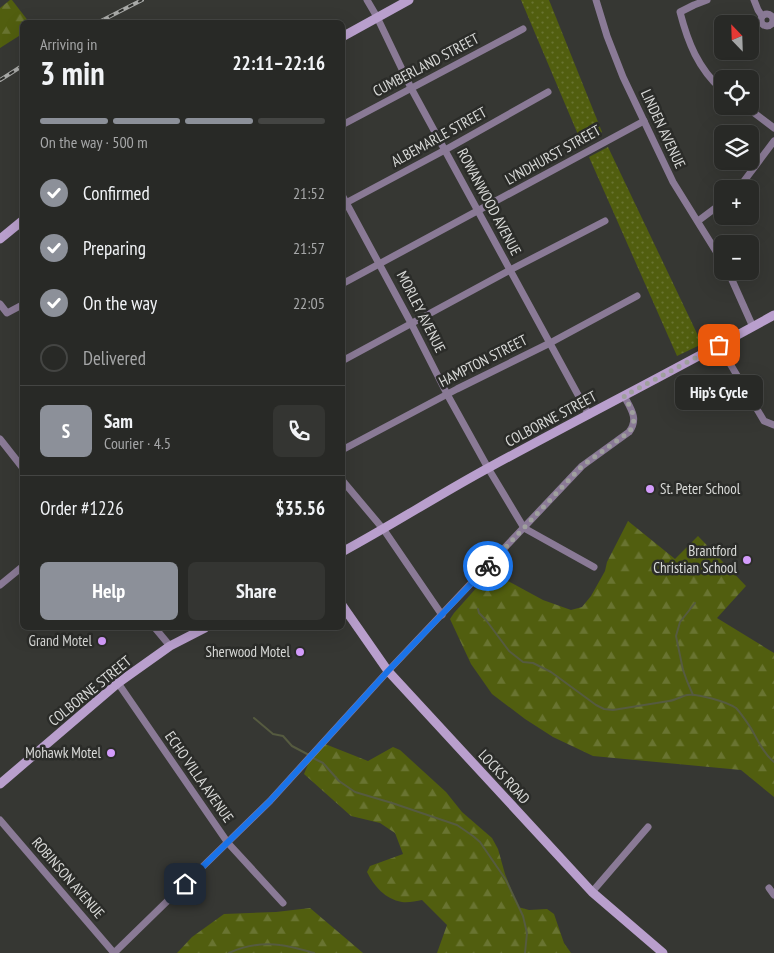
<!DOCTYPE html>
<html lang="en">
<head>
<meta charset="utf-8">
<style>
	body { margin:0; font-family:"PT Sans Narrow",sans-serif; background:#343532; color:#f1f3f6; height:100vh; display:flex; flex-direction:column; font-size:19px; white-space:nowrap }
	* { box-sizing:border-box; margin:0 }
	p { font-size:16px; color:#a5a6a7 }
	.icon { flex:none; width:28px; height:28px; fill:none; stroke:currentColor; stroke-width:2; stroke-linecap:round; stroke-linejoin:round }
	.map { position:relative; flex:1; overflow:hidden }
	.sheet { position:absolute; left:20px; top:20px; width:325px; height:610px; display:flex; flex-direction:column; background:#282926; border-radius:8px; box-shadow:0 5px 20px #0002,0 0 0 1px #444543 }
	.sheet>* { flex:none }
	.needle { width:32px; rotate:337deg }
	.tools { position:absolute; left:714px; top:15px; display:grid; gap:10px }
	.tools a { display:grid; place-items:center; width:45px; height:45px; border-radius:8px; background:#282926; box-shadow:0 5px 20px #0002,0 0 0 1px #444543; font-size:25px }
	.pin { position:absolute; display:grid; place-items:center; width:42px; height:42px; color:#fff; margin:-21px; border-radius:10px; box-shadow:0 2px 8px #0006 }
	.courier { position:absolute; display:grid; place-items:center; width:50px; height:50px; margin:-25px; border:4px solid #1a73e8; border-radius:50%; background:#fff; color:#222; box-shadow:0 1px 6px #0007 }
	.bubble { position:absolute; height:35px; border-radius:8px; background:#282926; box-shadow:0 5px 20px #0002,0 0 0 1px #444543; font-size:16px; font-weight:600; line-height:35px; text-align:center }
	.head em { font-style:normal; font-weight:600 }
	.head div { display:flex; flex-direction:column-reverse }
	.head { display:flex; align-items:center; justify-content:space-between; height:85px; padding:0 20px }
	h1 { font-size:32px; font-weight:600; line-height:38px }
	.bar { display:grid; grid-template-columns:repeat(4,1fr); gap:8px 5px; align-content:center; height:60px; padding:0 20px }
	.bar i { height:6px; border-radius:4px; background:#444543 }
	.bar .on { background:#8c9099 }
	.bar p { grid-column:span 4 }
	.line { display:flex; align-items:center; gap:12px; padding:0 20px; border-top:1px solid #444543 }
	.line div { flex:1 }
	.round { display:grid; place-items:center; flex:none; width:52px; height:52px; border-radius:8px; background:#343532 }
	ol { padding:0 20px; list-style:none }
	li { display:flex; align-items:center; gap:15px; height:55px }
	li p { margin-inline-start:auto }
	li .icon { padding:5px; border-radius:50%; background:#8c9099; color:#fff; stroke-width:4 }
	li:last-child { color:#a5a6a7 }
	li i { width:28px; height:28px; border:2px solid #444543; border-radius:50% }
	.cta { display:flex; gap:10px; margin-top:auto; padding:10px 20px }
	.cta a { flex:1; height:58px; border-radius:8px; background:#8c9099; color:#fff; font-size:20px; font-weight:600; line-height:58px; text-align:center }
	.cta a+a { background:#343532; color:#f1f3f6 }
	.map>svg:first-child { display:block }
	.grass { fill:url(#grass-dots) }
	.forest { fill:url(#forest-firs) }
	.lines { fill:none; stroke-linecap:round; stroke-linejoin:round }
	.stream { stroke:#565b40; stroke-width:2 }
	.street { stroke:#8a7a96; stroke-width:7 }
	.secondary { stroke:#b99fcd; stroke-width:9 }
	.rail-casing { stroke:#a9aaa8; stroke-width:4 }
	.rail { stroke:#2b2c29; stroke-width:2; stroke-dasharray:5.5; stroke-linecap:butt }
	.done { stroke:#9fa09e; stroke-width:5; stroke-dasharray:0 9 }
	.route { stroke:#1a73e8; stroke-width:6 }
	.poi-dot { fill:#d49cfc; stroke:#2b2c29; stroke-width:2 }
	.labels { text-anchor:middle; stroke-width:5; stroke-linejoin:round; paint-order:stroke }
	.street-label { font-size:15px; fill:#d8d9d7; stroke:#2b2c29 }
	.poi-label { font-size:15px; fill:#d8d9d7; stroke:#2b2c29; text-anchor:end }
</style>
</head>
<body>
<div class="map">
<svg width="774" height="953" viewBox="0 0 774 953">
	<defs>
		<pattern id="grass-dots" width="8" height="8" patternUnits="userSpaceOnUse" patternTransform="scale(1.25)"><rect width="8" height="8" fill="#515e0f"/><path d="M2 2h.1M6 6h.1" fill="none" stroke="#697431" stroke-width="1.8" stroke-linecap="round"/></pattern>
		<pattern id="forest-firs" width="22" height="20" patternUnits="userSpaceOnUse" patternTransform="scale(1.25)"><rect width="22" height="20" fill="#515e0f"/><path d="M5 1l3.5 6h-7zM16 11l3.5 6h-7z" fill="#697431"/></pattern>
	</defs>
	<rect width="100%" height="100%" fill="#363733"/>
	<!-- grass -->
	<g class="grass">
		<polygon points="521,0 549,0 602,132 582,144"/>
		<polygon points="608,147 702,344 677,356 589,157"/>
	</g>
	<!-- forest -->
	<g class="forest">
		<polygon points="10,0 12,0 29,22 22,22 22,34 0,48 0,8"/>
		<polygon points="628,521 675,559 698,536 746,586 717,618 774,653 774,797 741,770 593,756 553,737 525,719 492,694 471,664 450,619 454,613 487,576 506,580 543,600 571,610 582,607 591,596 605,571 607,562"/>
		<path d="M325 744 368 761 393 747 400 750 446 792 462 812 492 838 498 849 505 874 518 907 529 910 547 909 554 914 564 943 571 953H437L447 925 422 900C416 901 408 903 402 902 385 899 374 886 367 872L370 866 403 854 395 833 380 823 351 816 304 774 311 757Z"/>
		<polygon points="310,908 363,953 177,953 192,937 224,914 276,912"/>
	</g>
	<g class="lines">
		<!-- stream -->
		<g class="stream">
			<path d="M478 609 479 613 486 620 509 651 523 662 533 663 551 672 596 705 604 709 613 710 669 701C676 700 682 696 687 695 697 693 727 702 736 708 740 712 749 725 752 730 758 741 764 754 774 762"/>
			<polyline points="693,695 687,681 683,670 676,636 680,622 695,603"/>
			<polyline points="254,718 273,734 283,736 292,746 309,755"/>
			<polyline points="313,758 323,763 339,781 355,792 392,803 457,825 473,836 480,842 506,880 523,916 527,933 525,953"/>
			<path d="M229 953C244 946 263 943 280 945 291 946 303 950 314 953"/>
		</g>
		<!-- street -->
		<g class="street">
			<polyline points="367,0 377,17 411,88 589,415"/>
			<polyline points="596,0 607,36 623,77 673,182 722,261"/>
			<path d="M707 0 694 5 680 12C688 43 698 68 722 90"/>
			<polyline points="754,0 758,10 762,16"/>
			<circle cx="767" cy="20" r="6"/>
			<polyline points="745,106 774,128"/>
			<polyline points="342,125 523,29"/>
			<polyline points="738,189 774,141"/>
			<polyline points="342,195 411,323 447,394 488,468 524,528 594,567"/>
			<polyline points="342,205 445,150 548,92"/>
			<polyline points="698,221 722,203"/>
			<polyline points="728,271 753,327"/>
			<polyline points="342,284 644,121"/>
			<polyline points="0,304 7,313 22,305"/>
			<polyline points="719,345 764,421 774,425"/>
			<polyline points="342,361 510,270 605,221"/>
			<polyline points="0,439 22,467"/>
			<polyline points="342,450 457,389 550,343 637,296"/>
			<polyline points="342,480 384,530 442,615"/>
			<polyline points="0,585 22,567"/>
			<polyline points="155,628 170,646"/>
			<polyline points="118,683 228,843 283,903"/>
			<polyline points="0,820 114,953"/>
			<polyline points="769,888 774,895"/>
			<polyline points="592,892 648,827"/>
			<path d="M114 953 270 801 388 671 582 466 629 432C639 419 631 409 624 396"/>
		</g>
		<!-- secondary -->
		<g class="secondary">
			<polyline points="342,37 409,0"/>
			<polyline points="0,239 22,221"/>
			<path d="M342 552C392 525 440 494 490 467 584 416 680 367 774 315"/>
			<polyline points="342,605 388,671 592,892 663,953"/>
			<polyline points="0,784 118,683 170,646 205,628"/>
		</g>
		<defs>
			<g id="rail">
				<polyline points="99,22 142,0"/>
				<polyline points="0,80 22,66"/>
			</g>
		</defs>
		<!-- rail casing -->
		<use href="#rail" class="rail-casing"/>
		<!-- rail -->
		<use href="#rail" class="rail"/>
	</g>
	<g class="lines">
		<!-- done -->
		<path class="done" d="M488 566 582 466 629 432C639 419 631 409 624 396L719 345"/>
		<!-- route -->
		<polyline class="route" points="185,884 270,801 388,671 488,566"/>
	</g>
	<!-- markers -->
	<g class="poi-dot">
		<circle cx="650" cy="489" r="5"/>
		<circle cx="747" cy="560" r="5"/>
		<circle cx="102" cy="641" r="5"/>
		<circle cx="300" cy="652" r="5"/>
		<circle cx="111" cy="753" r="5"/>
	</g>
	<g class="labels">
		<!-- street labels -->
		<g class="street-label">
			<text transform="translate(426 65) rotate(-28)" y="5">CUMBERLAND STREET</text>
			<text transform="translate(663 129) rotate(65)" y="5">LINDEN AVENUE</text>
			<text transform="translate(439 137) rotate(-29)" y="5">ALBEMARLE STREET</text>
			<text transform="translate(553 155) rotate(-29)" y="5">LYNDHURST STREET</text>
			<text transform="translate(489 202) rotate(62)" y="5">ROWANWOOD AVENUE</text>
			<text transform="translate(421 312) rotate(63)" y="5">MORLEY AVENUE</text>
			<text transform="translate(483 361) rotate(-27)" y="5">HAMPTON STREET</text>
			<text transform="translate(551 419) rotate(-28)" y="5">COLBORNE STREET</text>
			<text transform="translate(90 691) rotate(-39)" y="5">COLBORNE STREET</text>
			<text transform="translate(199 777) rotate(55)" y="5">ECHO VILLA AVENUE</text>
			<text transform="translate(504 777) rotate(47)" y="5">LOCKS ROAD</text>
			<text transform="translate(68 878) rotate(49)" y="5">ROBINSON AVENUE</text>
		</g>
		<!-- poi labels -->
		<g class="poi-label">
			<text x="660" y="494" text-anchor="start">St. Peter School</text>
			<text x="737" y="556">Brantford<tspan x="737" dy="17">Christian School</tspan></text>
			<text x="92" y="646">Grand Motel</text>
			<text x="290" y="657">Sherwood Motel</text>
			<text x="101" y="758">Mohawk Motel</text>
		</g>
	</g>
</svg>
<div class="tools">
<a><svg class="needle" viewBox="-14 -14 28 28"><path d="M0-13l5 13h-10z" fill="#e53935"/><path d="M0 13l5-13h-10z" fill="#a5a6a7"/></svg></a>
<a><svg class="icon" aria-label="locate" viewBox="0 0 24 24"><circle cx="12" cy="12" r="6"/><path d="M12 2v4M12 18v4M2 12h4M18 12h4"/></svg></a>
<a><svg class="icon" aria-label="layers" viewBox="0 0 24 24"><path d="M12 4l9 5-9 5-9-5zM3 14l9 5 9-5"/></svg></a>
<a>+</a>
<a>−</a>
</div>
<div class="pin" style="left:719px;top:345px;background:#ea580c"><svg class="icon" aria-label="bag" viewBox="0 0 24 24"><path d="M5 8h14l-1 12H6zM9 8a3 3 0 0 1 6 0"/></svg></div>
<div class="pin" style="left:185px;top:884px;background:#1f2937"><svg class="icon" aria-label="home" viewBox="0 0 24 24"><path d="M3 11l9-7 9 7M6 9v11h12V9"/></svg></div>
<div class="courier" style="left:488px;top:566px"><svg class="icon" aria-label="bike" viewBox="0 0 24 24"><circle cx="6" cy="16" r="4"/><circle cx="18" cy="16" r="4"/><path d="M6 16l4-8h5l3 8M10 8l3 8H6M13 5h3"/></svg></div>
<div class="bubble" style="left:675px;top:375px;width:88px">Hip’s Cycle</div>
<section class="sheet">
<div class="head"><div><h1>3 min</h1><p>Arriving in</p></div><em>22:11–22:16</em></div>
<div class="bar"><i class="on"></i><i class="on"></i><i class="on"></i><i></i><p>On the way · 500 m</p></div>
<ol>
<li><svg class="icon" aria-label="check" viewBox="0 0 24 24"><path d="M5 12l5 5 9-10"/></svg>Confirmed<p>21:52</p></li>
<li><svg class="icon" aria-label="check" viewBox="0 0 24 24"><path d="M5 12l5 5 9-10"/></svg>Preparing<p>21:57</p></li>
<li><svg class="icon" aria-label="check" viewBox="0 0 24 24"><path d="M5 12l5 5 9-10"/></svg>On the way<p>22:05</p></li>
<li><i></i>Delivered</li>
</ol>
<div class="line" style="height:90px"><b class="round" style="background:#8c9099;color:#fff">S</b><div><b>Sam</b><p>Courier · 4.5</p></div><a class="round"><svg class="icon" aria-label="phone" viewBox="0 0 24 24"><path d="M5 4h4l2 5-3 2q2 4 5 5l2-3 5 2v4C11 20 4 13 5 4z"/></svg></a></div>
<div class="line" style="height:65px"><div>Order #1226</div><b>$35.56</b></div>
<div class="cta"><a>Help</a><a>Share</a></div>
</section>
</div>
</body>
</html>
